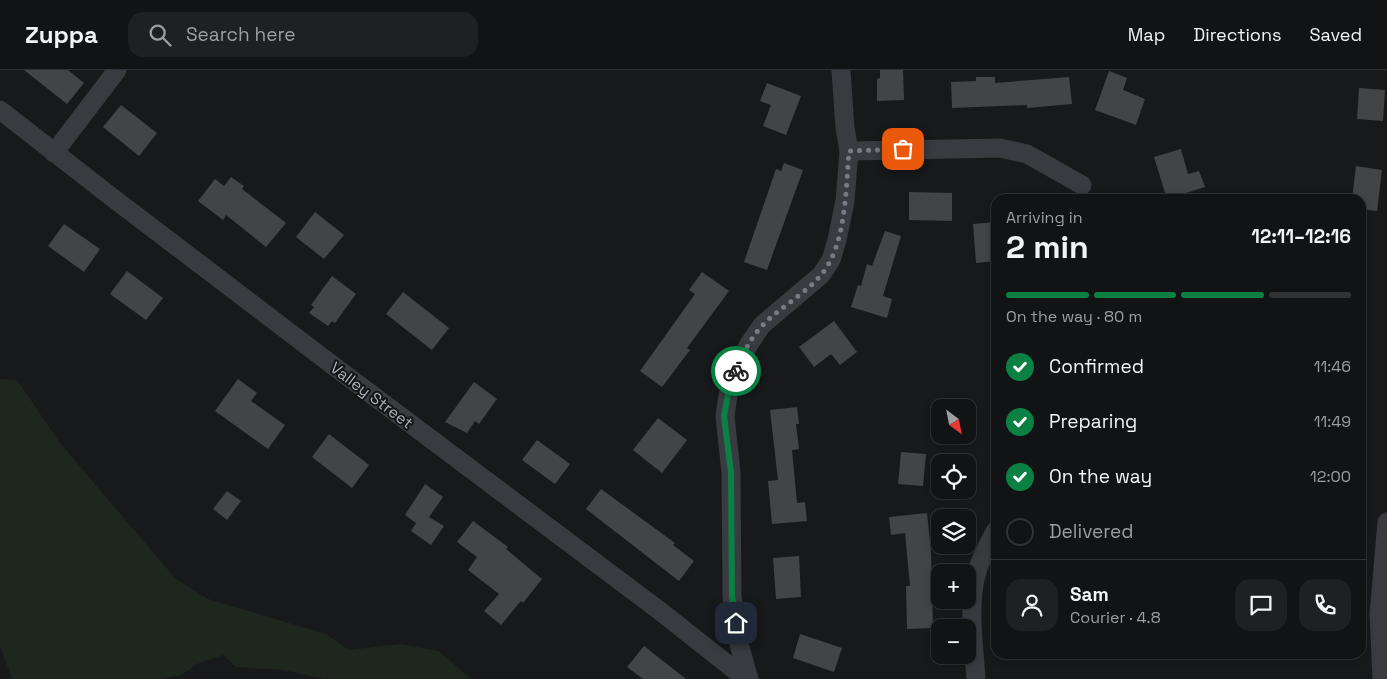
<!DOCTYPE html>
<html lang="en">
<head>
<meta charset="utf-8">
<style>
	body { margin:0; font-family:"Space Grotesk",sans-serif; background:#1f2022; color:#f1f3f6; height:100vh; display:flex; flex-direction:column; font-size:19px; white-space:nowrap }
	* { box-sizing:border-box; margin:0 }
	p { font-size:16px; color:#9c9ea0 }
	.icon { flex:none; width:28px; height:28px; fill:none; stroke:currentColor; stroke-width:2; stroke-linecap:round; stroke-linejoin:round }
	.map { position:relative; flex:1; overflow:hidden }
	.sheet { position:absolute; left:991px; top:124px; width:375px; height:465px; display:flex; flex-direction:column; background:#121314; border-radius:15px; box-shadow:0 2px 8px #0003,0 0 0 1px #313234 }
	.sheet>* { flex:none }
	.needle { width:32px; rotate:148deg }
	.buttons { position:absolute; left:931px; top:329px; display:grid; gap:10px }
	.buttons a { display:grid; place-items:center; width:45px; height:45px; border-radius:10px; background:#121314; box-shadow:0 2px 8px #0003,0 0 0 1px #313234; font-size:25px }
	.pin { position:absolute; display:grid; place-items:center; width:42px; height:42px; color:#fff; margin:-21px; border-radius:10px; box-shadow:0 2px 8px #0006 }
	.courier { position:absolute; display:grid; place-items:center; width:50px; height:50px; margin:-25px; border:4px solid #0b8043; border-radius:50%; background:#fff; color:#222; box-shadow:0 1px 6px #0007 }
	.headline em { font-style:normal; font-weight:600 }
	.headline div { display:flex; flex-direction:column-reverse }
	.headline { display:flex; align-items:center; justify-content:space-between; height:85px; padding:0 15px }
	h1 { font-size:32px; font-weight:600; line-height:38px }
	.bar { display:grid; grid-template-columns:repeat(4,1fr); gap:8px 5px; align-content:center; height:60px; padding:0 15px }
	.bar i { height:6px; border-radius:4px; background:#313234 }
	.bar .selected { background:#0b8043 }
	.bar p { grid-column:span 4 }
	.line { display:flex; align-items:center; gap:12px; padding:0 15px; border-top:1px solid #313234 }
	.line div { flex:1 }
	.round { display:grid; place-items:center; flex:none; width:52px; height:52px; border-radius:15px; background:#1f2022 }
	ol { padding:0 15px; list-style:none }
	li { display:flex; align-items:center; gap:15px; height:55px }
	li p { margin-inline-start:auto }
	li .icon { padding:5px; border-radius:50%; background:#0b8043; color:#fff; stroke-width:4 }
	li:last-child { color:#9c9ea0 }
	li i { width:28px; height:28px; border:2px solid #313234; border-radius:50% }
	header { display:flex; align-items:center; gap:30px; box-sizing:border-box; height:70px; padding:0 25px; background:#121314; border-bottom:1px solid #313234 }
	header strong { font-size:24px }
	nav { display:flex; gap:28px; margin-inline-start:auto; font-size:18px }
	.search { width:350px; height:45px; background:#1f2022; display:flex; align-items:center; gap:12px; box-sizing:border-box; padding:0 18px; border-radius:15px; color:#9c9ea0; font-size:19px }
	.map>svg:first-child { display:block }
	.green { fill:#1e271e }
	.building { fill:#424448 }
	.lines { fill:none; stroke-linecap:round; stroke-linejoin:round }
	.minor { stroke:#393b40; stroke-width:19 }
	.done { stroke:#777c84; stroke-width:5; stroke-dasharray:0 9 }
	.route { stroke:#0b8043; stroke-width:6 }
	.labels { text-anchor:middle; stroke-width:4; stroke-linejoin:round; paint-order:stroke }
	.street-label { font-size:16px; fill:#aab2bc; stroke:#131416 }
</style>
</head>
<body>
<header>
<strong>Zuppa</strong>
<div class="search"><svg class="icon" aria-label="search" viewBox="0 0 24 24"><circle cx="10" cy="10" r="6"/><path d="M15 15l6 6"/></svg>Search here</div>
<nav><a>Map</a><a>Directions</a><a>Saved</a></nav>
</header>
<div class="map">
<svg width="1387" height="609" viewBox="0 0 1387 609">
	<rect width="100%" height="100%" fill="#18191b"/>
	<!-- green -->
	<polygon class="green" points="0,309 17,310 60,373 175,508 208,529 326,564 349,580 399,574 439,581 471,609 324,609 284,600 236,597 223,585 197,594 182,605 161,609 12,609 0,576"/>
	<!-- building -->
	<g class="building">
		<polygon points="24,0 68,0 84,13 67,34"/>
		<polygon points="880,0 903,0 904,30 877,31 877,9 880,8"/>
		<polygon points="1109,1 1127,8 1123,20 1145,29 1136,55 1095,40"/>
		<polygon points="976,7 995,7 995,13 1069,7 1072,34 1027,38 1027,35 952,38 951,12 976,11"/>
		<polygon points="767,13 801,26 786,65 763,56 771,35 760,31"/>
		<polygon points="1359,18 1385,20 1383,51 1357,49"/>
		<polygon points="121,35 157,63 139,86 103,57"/>
		<polygon points="1181,79 1188,104 1199,101 1205,117 1167,129 1154,87"/>
		<polygon points="784,93 803,100 767,200 744,192 776,99 781,101"/>
		<polygon points="1356,96 1382,100 1377,141 1361,139 1361,129 1352,129"/>
		<polygon points="231,107 244,116 242,119 286,153 266,177 226,145 223,150 198,131 215,109 224,116"/>
		<polygon points="909,122 952,123 952,151 909,150"/>
		<polygon points="315,142 344,165 324,189 296,167"/>
		<polygon points="996,152 996,191 976,193 973,154"/>
		<polygon points="64,154 100,179 84,202 48,176"/>
		<polygon points="885,161 901,166 883,226 892,229 887,248 851,237 858,215 861,216 867,194 872,196"/>
		<polygon points="127,201 163,228 146,250 110,224"/>
		<polygon points="702,202 729,221 687,278 690,280 662,317 640,301 695,224 689,220"/>
		<polygon points="332,206 356,224 335,253 332,251 328,256 309,243 314,237 311,235"/>
		<polygon points="403,222 449,258 432,280 386,244"/>
		<polygon points="834,251 857,282 840,295 831,284 814,297 799,277"/>
		<polygon points="238,309 257,323 251,331 285,355 268,379 215,341"/>
		<polygon points="474,312 497,329 479,354 475,351 467,363 445,352"/>
		<polygon points="797,337 799,354 796,354 799,379 792,380 797,433 805,432 807,451 772,454 768,411 778,410 770,340"/>
		<polygon points="658,348 687,370 662,403 633,380"/>
		<polygon points="329,364 369,395 352,418 312,387"/>
		<polygon points="537,370 570,394 555,414 522,390"/>
		<polygon points="901,382 926,384 923,416 898,414"/>
		<polygon points="425,414 443,427 429,447 444,456 431,475 411,461 416,453 405,445"/>
		<polygon points="601,419 675,473 673,475 694,491 679,511 586,439"/>
		<polygon points="227,421 241,431 227,450 213,439"/>
		<polygon points="927,443 931,481 933,558 907,559 906,516 910,516 905,463 891,465 889,447"/>
		<polygon points="473,451 508,477 506,479 542,509 523,533 521,531 501,555 484,541 499,524 468,500 477,487 457,472"/>
		<polygon points="799,486 801,527 776,529 773,488"/>
		<polygon points="800,564 842,578 834,602 793,588"/>
		<polygon points="644,576 686,609 643,609 627,597"/>
	</g>
	<g class="lines">
		<!-- minor -->
		<g class="minor">
			<polyline points="0,40 109,125 335,297 660,541 746,609"/>
			<polyline points="849,81 1000,78 1027,84 1082,115"/>
			<polyline points="54,83 117,0"/>
			<polyline points="749,609 737,567 732,526 731,403 725,346 728,325 736,299 749,274 762,255 821,205 831,190 837,170 845,131 849,81 845,58 841,0"/>
			<path d="M976 609C974 574 967 535 977 502 981 487 989 473 996 460"/>
			<polyline points="1382,609 1379,544 1387,452"/>
		</g>
	</g>
	<g class="lines">
		<!-- done -->
		<path class="done" d="M736 301C742 285 751 267 763 255 780 237 804 225 821 205 846 176 846 118 849 81L903 79"/>
		<!-- route -->
		<polyline class="route" points="736,553 732,526 731,403 724,346 728,325 736,301"/>
	</g>
	<g class="labels">
		<!-- street labels -->
		<g class="street-label">
			<text transform="translate(372 325) rotate(37)" y="6">Valley Street</text>
		</g>
	</g>
</svg>
<div class="buttons">
<a><svg class="needle" viewBox="-14 -14 28 28"><path d="M0-13l5 13h-10z" fill="#e53935"/><path d="M0 13l5-13h-10z" fill="#9c9ea0"/></svg></a>
<a><svg class="icon" aria-label="locate" viewBox="0 0 24 24"><circle cx="12" cy="12" r="6"/><path d="M12 2v4M12 18v4M2 12h4M18 12h4"/></svg></a>
<a><svg class="icon" aria-label="layers" viewBox="0 0 24 24"><path d="M12 4l9 5-9 5-9-5zM3 14l9 5 9-5"/></svg></a>
<a>+</a>
<a>−</a>
</div>
<div class="pin" style="left:903px;top:79px;background:#ea580c"><svg class="icon" aria-label="bag" viewBox="0 0 24 24"><path d="M5 8h14l-1 12H6zM9 8a3 3 0 0 1 6 0"/></svg></div>
<div class="pin" style="left:736px;top:553px;background:#1f2937"><svg class="icon" aria-label="home" viewBox="0 0 24 24"><path d="M3 11l9-7 9 7M6 9v11h12V9"/></svg></div>
<div class="courier" style="left:736px;top:301px"><svg class="icon" aria-label="bike" viewBox="0 0 24 24"><circle cx="6" cy="16" r="4"/><circle cx="18" cy="16" r="4"/><path d="M6 16l4-8h5l3 8M10 8l3 8H6M13 5h3"/></svg></div>
<section class="sheet">
<div class="headline"><div><h1>2 min</h1><p>Arriving in</p></div><em>12:11–12:16</em></div>
<div class="bar"><i class="selected"></i><i class="selected"></i><i class="selected"></i><i></i><p>On the way · 80 m</p></div>
<ol>
<li><svg class="icon" aria-label="check" viewBox="0 0 24 24"><path d="M5 12l5 5 9-10"/></svg>Confirmed<p>11:46</p></li>
<li><svg class="icon" aria-label="check" viewBox="0 0 24 24"><path d="M5 12l5 5 9-10"/></svg>Preparing<p>11:49</p></li>
<li><svg class="icon" aria-label="check" viewBox="0 0 24 24"><path d="M5 12l5 5 9-10"/></svg>On the way<p>12:00</p></li>
<li><i></i>Delivered</li>
</ol>
<div class="line" style="height:90px"><a class="round"><svg class="icon" aria-label="person" viewBox="0 0 24 24"><circle cx="12" cy="8" r="4"/><path d="M4 21q1-7 8-7t8 7"/></svg></a><div><b>Sam</b><p>Courier · 4.8</p></div><a class="round"><svg class="icon" aria-label="chat" viewBox="0 0 24 24"><path d="M4 5h16v11H9l-5 4z"/></svg></a><a class="round"><svg class="icon" aria-label="phone" viewBox="0 0 24 24"><path d="M5 4h4l2 5-3 2q2 4 5 5l2-3 5 2v4C11 20 4 13 5 4z"/></svg></a></div>
</section>
</div>
</body>
</html>
